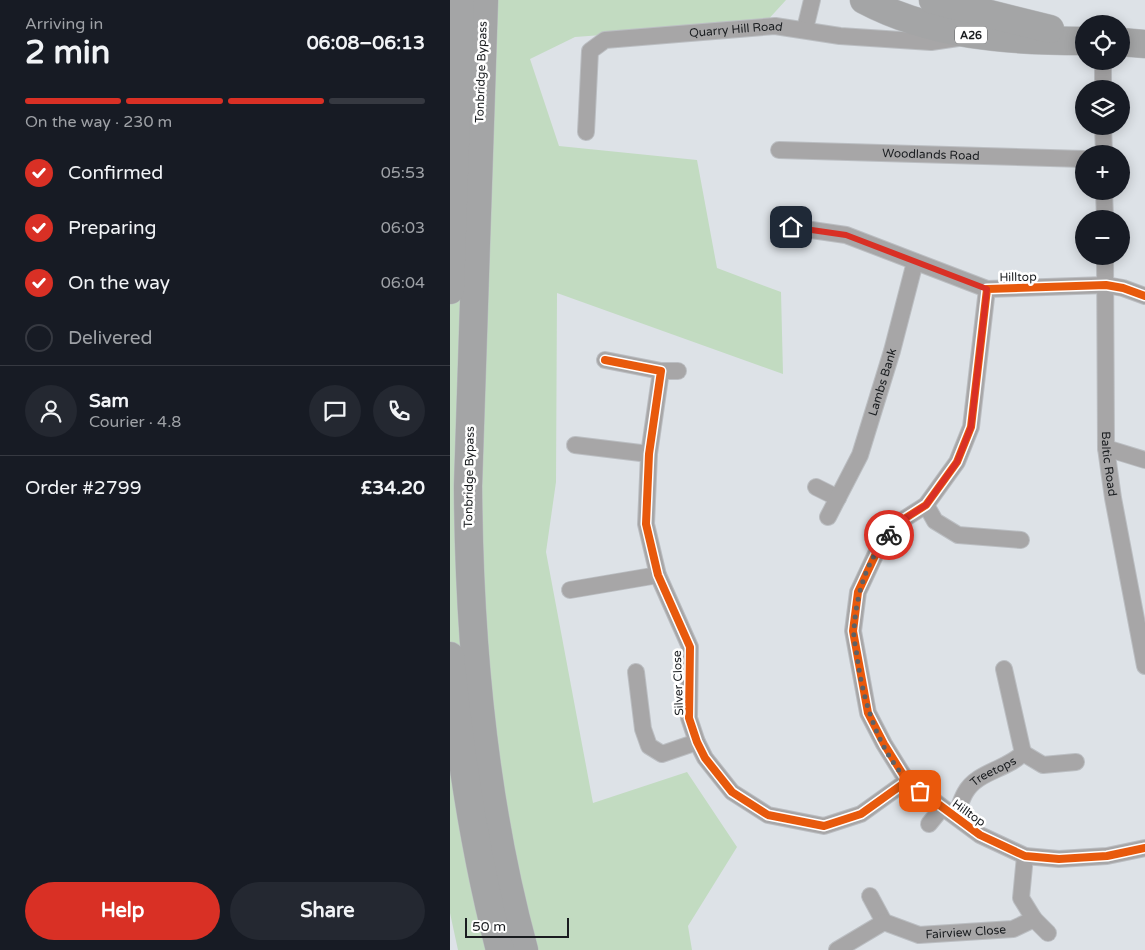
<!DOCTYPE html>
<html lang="en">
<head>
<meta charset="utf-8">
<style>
	body { margin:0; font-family:"Varela Round",sans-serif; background:#242831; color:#f1f3f6; height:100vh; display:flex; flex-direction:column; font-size:19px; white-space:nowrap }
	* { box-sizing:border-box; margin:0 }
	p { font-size:16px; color:#9ea1a6 }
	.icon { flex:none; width:28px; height:28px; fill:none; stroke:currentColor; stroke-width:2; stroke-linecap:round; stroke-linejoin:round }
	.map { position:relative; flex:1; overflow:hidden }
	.drawer { display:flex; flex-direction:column; background:#171b24; width:450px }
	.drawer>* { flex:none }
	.controls { position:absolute; left:625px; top:15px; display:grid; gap:10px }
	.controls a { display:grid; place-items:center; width:55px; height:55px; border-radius:50%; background:#171b24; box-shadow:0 2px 12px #0003; font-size:25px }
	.scale { position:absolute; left:15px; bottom:12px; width:104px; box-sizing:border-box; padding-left:5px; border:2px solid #191c1f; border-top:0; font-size:14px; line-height:18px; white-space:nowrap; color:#191c1f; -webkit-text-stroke:4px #fff; paint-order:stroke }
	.pin { position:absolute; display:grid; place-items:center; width:42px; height:42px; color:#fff; margin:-21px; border-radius:10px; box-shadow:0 2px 8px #0006 }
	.courier { position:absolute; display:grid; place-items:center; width:50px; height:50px; margin:-25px; border:4px solid #d93025; border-radius:50%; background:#fff; color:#222; box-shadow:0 1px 6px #0007 }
	.overview em { font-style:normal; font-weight:700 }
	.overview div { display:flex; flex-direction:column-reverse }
	.overview { display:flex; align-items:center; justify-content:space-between; height:85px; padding:0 25px }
	h1 { font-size:32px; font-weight:700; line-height:38px }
	.bar { display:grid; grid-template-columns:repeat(4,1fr); gap:8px 5px; align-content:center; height:60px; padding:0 25px }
	.bar i { height:6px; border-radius:4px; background:#363941 }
	.bar .on { background:#d93025 }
	.bar p { grid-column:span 4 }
	.line { display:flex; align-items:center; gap:12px; padding:0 25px; border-top:1px solid #363941 }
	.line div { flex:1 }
	.round { display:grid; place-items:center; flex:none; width:52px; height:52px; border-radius:26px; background:#242831 }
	ol { padding:0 25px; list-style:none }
	li { display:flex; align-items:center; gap:15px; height:55px }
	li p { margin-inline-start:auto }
	li .icon { padding:5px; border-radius:50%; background:#d93025; color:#fff; stroke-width:4 }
	li:last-child { color:#9ea1a6 }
	li i { width:28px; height:28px; border:2px solid #363941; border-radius:50% }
	.button { display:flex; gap:10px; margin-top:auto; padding:10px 25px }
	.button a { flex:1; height:58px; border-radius:30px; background:#d93025; color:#fff; font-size:20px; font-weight:700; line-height:58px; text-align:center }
	.button a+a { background:#242831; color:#f1f3f6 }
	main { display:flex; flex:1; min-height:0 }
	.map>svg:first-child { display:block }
	.green { fill:#c2dbc1 }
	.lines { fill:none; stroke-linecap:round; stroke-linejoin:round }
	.street-casing { stroke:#bbbec2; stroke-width:18 }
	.highway-casing { stroke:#bbbec2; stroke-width:29 }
	.street { stroke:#a7a6a7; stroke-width:16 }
	.highway { stroke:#a4a5a6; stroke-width:28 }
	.cycleway-casing { stroke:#fff; stroke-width:11 }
	.cycleway { stroke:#e8590c; stroke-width:8 }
	.done { stroke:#5e6165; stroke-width:5; stroke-dasharray:0 9 }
	.route { stroke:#d93025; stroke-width:6 }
	.labels { text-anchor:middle; stroke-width:5; stroke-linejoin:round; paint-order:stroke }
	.shield { fill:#fff; stroke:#5e6062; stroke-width:1 }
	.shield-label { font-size:11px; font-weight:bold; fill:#191c1f }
	.street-label { font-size:12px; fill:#191c1f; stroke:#fff }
</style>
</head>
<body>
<main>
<section class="drawer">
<div class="overview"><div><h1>2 min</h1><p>Arriving in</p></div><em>06:08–06:13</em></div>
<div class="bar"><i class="on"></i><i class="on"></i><i class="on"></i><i></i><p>On the way · 230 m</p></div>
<ol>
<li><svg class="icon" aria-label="check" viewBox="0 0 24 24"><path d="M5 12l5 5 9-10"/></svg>Confirmed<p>05:53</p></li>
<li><svg class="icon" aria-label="check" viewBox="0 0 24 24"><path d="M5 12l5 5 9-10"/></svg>Preparing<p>06:03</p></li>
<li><svg class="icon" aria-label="check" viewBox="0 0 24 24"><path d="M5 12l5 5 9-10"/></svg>On the way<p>06:04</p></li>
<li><i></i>Delivered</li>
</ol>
<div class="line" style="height:90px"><a class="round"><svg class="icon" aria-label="person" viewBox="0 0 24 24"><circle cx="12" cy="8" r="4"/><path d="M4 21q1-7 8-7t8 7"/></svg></a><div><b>Sam</b><p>Courier · 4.8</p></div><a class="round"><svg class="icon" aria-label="chat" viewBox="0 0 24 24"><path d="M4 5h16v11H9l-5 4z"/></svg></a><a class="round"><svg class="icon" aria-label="phone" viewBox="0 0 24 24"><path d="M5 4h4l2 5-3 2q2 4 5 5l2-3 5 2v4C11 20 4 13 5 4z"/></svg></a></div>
<div class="line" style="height:65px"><div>Order #2799</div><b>£34.20</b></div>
<div class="button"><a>Help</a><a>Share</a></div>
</section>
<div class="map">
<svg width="695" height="950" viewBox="0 0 695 950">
	<rect width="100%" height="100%" fill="#dde2e7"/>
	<!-- green -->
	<polygon class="green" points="0,0 336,0 315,23 125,37 80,59 109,146 247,160 267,268 331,292 333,374 107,293 106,482 96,552 143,803 237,772 287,847 238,926 242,950 8,950 0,913"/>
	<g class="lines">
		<defs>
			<g id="street">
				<polyline points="355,29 362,0"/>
				<polyline points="653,61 653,89"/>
				<polyline points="653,126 654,154"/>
				<path id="s1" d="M136 132 140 51 155 40 325 26 390 36 481 42 508 38"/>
				<path id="s2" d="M329 150 634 159"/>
				<polyline points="654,191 655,219"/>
				<polyline points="341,227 396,235 537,289"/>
				<path id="s3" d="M655 256 656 448 663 498 695 666"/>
				<polyline points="695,296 673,288 656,285 537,289 521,427 507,462 476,505 451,521 429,547 408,592 403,631 418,713 434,744 457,781 530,835 575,856 609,859 657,856 695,848"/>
				<polyline points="155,360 211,371 199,454 196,524 208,575 240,647 239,718 247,742 255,758 282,792 318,815 374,826 411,814 457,781"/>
				<polyline points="211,371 228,371"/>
				<polyline points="125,445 199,454"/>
				<polyline points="656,448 695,460"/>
				<polyline points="366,487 388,498"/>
				<polyline points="476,505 485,521 508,535 571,540"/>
				<path id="s4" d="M378 517 410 455 442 351 465 262"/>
				<polyline points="120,590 208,575"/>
				<polyline points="186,672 193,729 199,746 212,754 247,742"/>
				<polyline points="573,753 593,765 626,762"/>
				<path id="s5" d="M506 815C509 808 511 800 515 793 527 771 557 770 573 753L554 669"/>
				<polyline points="479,824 492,808"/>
				<polyline points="420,896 434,922"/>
				<polyline points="584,919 598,933"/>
				<path id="s6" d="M387 950 434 922 469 935 563 929 584 919 571 898 575 856"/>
			</g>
			<g id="highway">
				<path d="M34 0 18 486C19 641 33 800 74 950"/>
				<path d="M414 0C482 36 558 41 634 41"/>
				<polyline points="483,0 600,29"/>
				<polyline points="671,42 695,44"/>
				<polyline points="0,290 10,0"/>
				<path d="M0 656C10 755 25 854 50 950"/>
			</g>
		</defs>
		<!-- street casing -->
		<use href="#street" class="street-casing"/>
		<!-- highway casing -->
		<use href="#highway" class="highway-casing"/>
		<!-- street -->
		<use href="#street" class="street"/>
		<!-- highway -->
		<use href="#highway" class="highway"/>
		<defs>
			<g id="cycleway">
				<polyline points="695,296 673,288 656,285 537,289 521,427 507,462 476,505 451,521 429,547 408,592 403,631 418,713 434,744 457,781 530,835 575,856 609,859 657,856 695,848"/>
				<polyline points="155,360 211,371 199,454 196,524 208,575 240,647 239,718 247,742 255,758 282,792 318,815 374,826 411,814 457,781"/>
			</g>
		</defs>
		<!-- cycleway casing -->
		<use href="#cycleway" class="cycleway-casing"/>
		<!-- cycleway -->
		<use href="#cycleway" class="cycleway"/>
	</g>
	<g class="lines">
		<!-- done -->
		<path class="done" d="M439 535C416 560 406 596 404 630 403 638 406 648 407 656 413 703 431 762 470 791"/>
		<!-- route -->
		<polyline class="route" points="341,227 396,235 537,289 521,427 507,462 476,505 451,521 439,535"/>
	</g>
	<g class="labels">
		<!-- shield labels -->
		<rect class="shield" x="505" y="26.5" width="32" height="17" rx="4"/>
		<g class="shield-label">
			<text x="521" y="39">A26</text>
		</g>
		<!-- street labels -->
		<g class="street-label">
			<text dy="4" stroke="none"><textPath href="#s1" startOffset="231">Quarry Hill Road</textPath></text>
			<text transform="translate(31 72) rotate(-88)" y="4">Tonbridge Bypass</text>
			<text dy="4" stroke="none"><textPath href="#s2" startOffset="152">Woodlands Road</textPath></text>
			<text transform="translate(568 277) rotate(-1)" y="4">Hilltop</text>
			<text dy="4" stroke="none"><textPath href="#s4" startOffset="146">Lambs Bank</textPath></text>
			<text dy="4" stroke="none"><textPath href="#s3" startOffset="208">Baltic Road</textPath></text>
			<text transform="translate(19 477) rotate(-89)" y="4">Tonbridge Bypass</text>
			<text transform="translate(228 683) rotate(-92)" y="4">Silver Close</text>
			<text dy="4" stroke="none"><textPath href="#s5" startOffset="60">Treetops</textPath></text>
			<text transform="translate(519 813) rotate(35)" y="4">Hilltop</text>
			<text dy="4" stroke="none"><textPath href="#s6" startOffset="139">Fairview Close</textPath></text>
		</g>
	</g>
</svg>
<div class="controls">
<a><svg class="icon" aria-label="locate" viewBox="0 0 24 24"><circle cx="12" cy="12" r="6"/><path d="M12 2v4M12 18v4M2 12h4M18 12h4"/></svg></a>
<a><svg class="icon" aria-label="layers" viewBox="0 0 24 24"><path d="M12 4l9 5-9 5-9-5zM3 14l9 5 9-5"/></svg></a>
<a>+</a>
<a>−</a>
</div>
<div class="scale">50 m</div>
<div class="pin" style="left:470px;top:791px;background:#ea580c"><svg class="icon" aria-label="bag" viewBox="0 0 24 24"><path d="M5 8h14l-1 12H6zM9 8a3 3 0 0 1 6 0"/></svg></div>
<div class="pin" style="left:341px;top:227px;background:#1f2937"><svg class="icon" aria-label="home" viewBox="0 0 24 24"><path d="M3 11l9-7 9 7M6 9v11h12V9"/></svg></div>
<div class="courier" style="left:439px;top:535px"><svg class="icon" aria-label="bike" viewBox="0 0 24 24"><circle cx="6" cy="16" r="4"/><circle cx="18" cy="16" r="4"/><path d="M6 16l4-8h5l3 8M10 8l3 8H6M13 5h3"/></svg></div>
</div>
</main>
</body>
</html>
